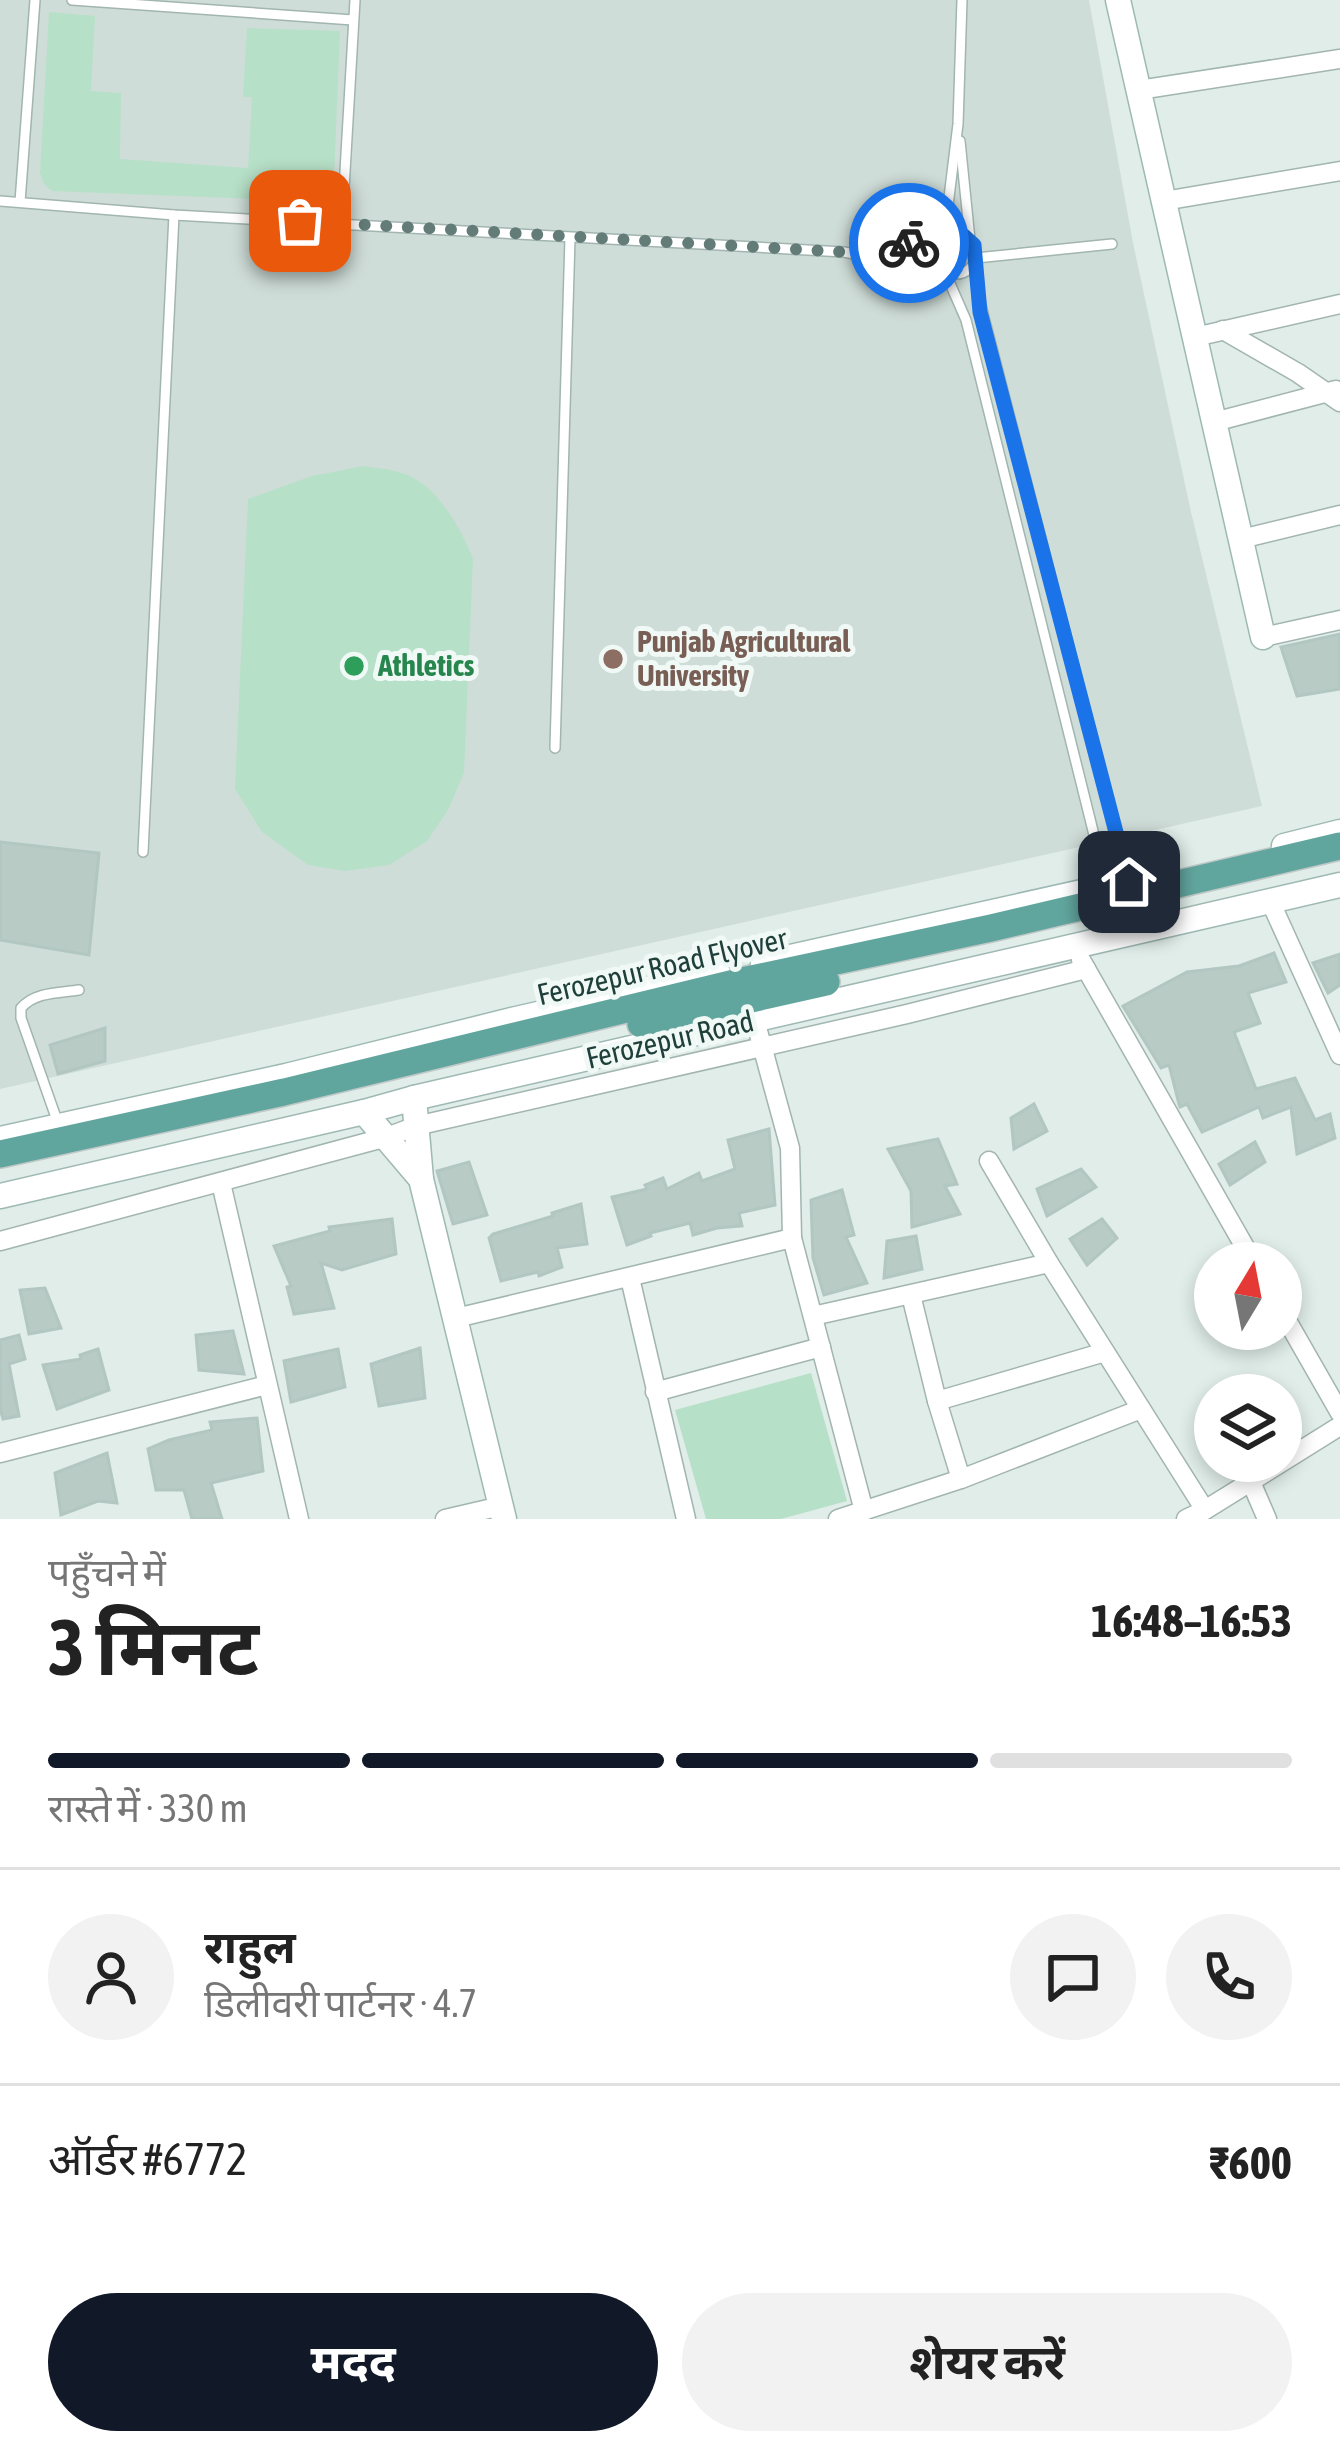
<!DOCTYPE html>
<html lang="hi">
<head>
<meta charset="utf-8">
<style>
	body { margin:0; font-family:"Asap Condensed","Noto Sans Devanagari",sans-serif; background:#f2f2f2; color:#222; height:100vh; display:flex; flex-direction:column; font-size:45px; white-space:nowrap }
	* { box-sizing:border-box; margin:0 }
	p { font-size:39px; color:#767676 }
	.icon { flex:none; width:66px; height:66px; fill:none; stroke:currentColor; stroke-width:2; stroke-linecap:round; stroke-linejoin:round }
	.map { position:relative; height:1519px; overflow:hidden }
	.details { display:flex; flex-direction:column; background:#fff; flex:1 }
	.details>* { flex:none }
	.needle { width:78px; rotate:10deg }
	.tools { position:absolute; left:1194px; top:1242px; display:grid; gap:24px }
	.tools a { display:grid; place-items:center; width:108px; height:108px; border-radius:50%; background:#fff; box-shadow:0 6px 18px #0003; font-size:60px }
	.pin { position:absolute; display:grid; place-items:center; width:102px; height:102px; color:#fff; margin:-51px; border-radius:24px; box-shadow:0 6px 18px #0006 }
	.courier { position:absolute; display:grid; place-items:center; width:120px; height:120px; margin:-60px; border:9px solid #1a73e8; border-radius:50%; background:#fff; color:#222; box-shadow:0 3px 15px #0007 }
	.headline em { font-style:normal; font-weight:700 }
	.headline div { display:flex; flex-direction:column-reverse }
	.headline { display:flex; align-items:center; justify-content:space-between; height:204px; padding:0 48px }
	h1 { font-size:78px; font-weight:700; line-height:90px }
	.bar { display:grid; grid-template-columns:repeat(4,1fr); gap:18px 12px; align-content:center; height:144px; padding:0 48px }
	.bar i { height:15px; border-radius:9px; background:#e0e0e0 }
	.bar .selected { background:#111827 }
	.bar p { grid-column:span 4 }
	.line { display:flex; align-items:center; gap:30px; padding:0 48px; border-top:3px solid #e0e0e0 }
	.line div { flex:1 }
	.round { display:grid; place-items:center; flex:none; width:126px; height:126px; border-radius:63px; background:#f2f2f2 }
	.primary-button { display:flex; gap:24px; margin-top:auto; padding:24px 48px }
	.primary-button a { flex:1; height:138px; border-radius:72px; background:#111827; color:#fff; font-size:48px; font-weight:700; line-height:138px; text-align:center }
	.primary-button a+a { background:#f2f2f2; color:#222 }
	.map>svg:first-child { display:block }
	.built { fill:#cfddd8 }
	.green { fill:#b7e0c8 }
	.building { fill:#b8cbc5; stroke:#b2c7c1; stroke-width:3 }
	.lines { fill:none; stroke-linecap:round; stroke-linejoin:round }
	.lane-casing { stroke:#a2b5b1; stroke-width:12 }
	.street-casing { stroke:#a2b5b1; stroke-width:21 }
	.secondary-casing { stroke:#9eb9b3; stroke-width:27 }
	.primary-casing { stroke:#c0c9c8; stroke-width:30 }
	.lane { stroke:#fff; stroke-width:9 }
	.street { stroke:#fff; stroke-width:18 }
	.secondary { stroke:#fff; stroke-width:24 }
	.primary { stroke:#61a69e; stroke-width:27 }
	.done { stroke:#637c77; stroke-width:12; stroke-dasharray:0 21.6 }
	.route { stroke:#1a73e8; stroke-width:15 }
	.education-dot { fill:#8d6e63; stroke:#f1f9f6; stroke-width:4.5 }
	.leisure-dot { fill:#2e9e5b; stroke:#f1f9f6; stroke-width:4.5 }
	.labels { text-anchor:middle; stroke-width:10; stroke-linejoin:round; paint-order:stroke }
	.education-label { font-size:30px; font-weight:bold; fill:#785e54; stroke:#f1f9f6; text-anchor:start }
	.leisure-label { font-size:30px; font-weight:bold; fill:#27864d; stroke:#f1f9f6; text-anchor:start }
	.street-label { font-size:30px; fill:#1f3f3a; stroke:#f1f9f6 }
</style>
</head>
<body>
<div class="map">
<svg width="1340" height="1519" viewBox="0 0 1340 1519">
	<rect width="100%" height="100%" fill="#e0ede9"/>
	<!-- built -->
	<polygon class="built" points="0,0 1089,0 1133,243 1191,512 1262,806 0,1089"/>
	<!-- green -->
	<g class="green">
		<polygon points="49,12 95,16 91,91 121,93 120,159 248,168 252,97 243,97 247,28 340,31 333,202 52,191 44,184 40,173"/>
		<path d="M363 466C376 468 390 469 402 473 436 483 461 528 473 559L464 773 448 810 427 841 389 865 345 871 308 865 262 832 235 789 248 499 312 476Z"/>
		<polygon points="811,1373 847,1501 781,1519 706,1519 675,1410"/>
	</g>
	<!-- building -->
	<g class="building">
		<polygon points="1340,634 1340,689 1297,696 1281,647"/>
		<polygon points="0,842 99,853 89,955 0,940"/>
		<polygon points="1274,953 1286,982 1248,993 1260,1023 1234,1032 1256,1089 1295,1078 1315,1120 1330,1114 1335,1138 1297,1154 1291,1107 1263,1118 1259,1107 1202,1132 1187,1104 1180,1107 1179,1104 1169,1065 1161,1068 1123,1006 1187,972 1239,966"/>
		<polygon points="1340,954 1340,985 1328,993 1313,963"/>
		<polygon points="105,1028 105,1061 58,1074 50,1045"/>
		<polygon points="1034,1104 1047,1131 1014,1149 1011,1118"/>
		<polygon points="769,1129 775,1205 739,1213 742,1226 717,1228 693,1235 690,1223 650,1233 651,1236 627,1245 612,1197 647,1189 645,1185 663,1178 667,1189 699,1173 702,1181 735,1169 728,1140"/>
		<polygon points="938,1139 957,1184 945,1186 960,1214 912,1227 911,1191 888,1149"/>
		<polygon points="1255,1142 1265,1162 1230,1185 1219,1164"/>
		<polygon points="469,1162 487,1215 453,1224 437,1171"/>
		<polygon points="1081,1169 1096,1187 1047,1216 1037,1189"/>
		<polygon points="842,1190 854,1235 846,1237 867,1283 824,1295 813,1258 811,1200"/>
		<polygon points="581,1204 587,1244 557,1248 562,1267 539,1276 538,1272 501,1281 489,1238 493,1234 553,1216 552,1213"/>
		<polygon points="392,1219 396,1254 342,1270 321,1263 334,1308 294,1314 287,1287 291,1286 274,1246 330,1231 329,1227"/>
		<polygon points="1102,1219 1117,1238 1087,1265 1070,1239"/>
		<polygon points="916,1236 922,1269 884,1278 887,1241"/>
		<polygon points="45,1288 61,1328 29,1334 20,1290"/>
		<polygon points="233,1331 244,1374 199,1370 196,1335"/>
		<polygon points="19,1335 25,1359 9,1364 19,1416 3,1419 0,1408 0,1340"/>
		<polygon points="420,1348 425,1398 379,1406 371,1364"/>
		<polygon points="98,1349 109,1390 57,1409 43,1365 81,1359 80,1355"/>
		<polygon points="338,1349 345,1387 291,1402 284,1361"/>
		<polygon points="257,1418 263,1471 211,1483 222,1519 192,1519 184,1490 156,1490 148,1449 169,1440 212,1430 210,1422"/>
		<polygon points="107,1453 117,1503 98,1501 61,1515 55,1473"/>
	</g>
	<g class="lines">
		<defs>
			<g id="lane">
				<polyline points="72,0 353,20"/>
				<polyline points="960,141 970,240"/>
				<polyline points="0,201 174,215 844,252 945,272 966,320 1096,843 1109,881"/>
				<polyline points="20,202 35,0"/>
				<polyline points="342,223 355,0"/>
				<circle cx="956" cy="254" r="20"/>
				<polyline points="1112,244 976,258 977,290 1128,877"/>
				<polyline points="853,251 944,238 958,124 962,0"/>
				<polyline points="555,748 570,238"/>
				<polyline points="143,852 174,215"/>
				<path d="M59 1126 21 1018V1008C35 992 58 993 79 990"/>
			</g>
			<g id="street">
				<polyline points="1139,90 1340,59"/>
				<polyline points="1164,201 1340,171"/>
				<polyline points="1223,330 1298,373 1340,402"/>
				<polyline points="1195,337 1340,304"/>
				<polyline points="1214,422 1336,390"/>
				<polyline points="1241,539 1340,515"/>
				<polyline points="1263,637 1340,620"/>
				<polyline points="1271,903 1340,1055"/>
				<polyline points="1081,960 1254,1263"/>
				<polyline points="755,1020 790,1148 792,1238 864,1511"/>
				<polyline points="989,1161 1049,1263 1205,1510"/>
				<polyline points="221,1183 299,1519"/>
				<polyline points="0,1241 387,1137 416,1126 907,1014 1086,969"/>
				<polyline points="630,1278 686,1519"/>
				<polyline points="911,1295 937,1401 961,1479"/>
				<polyline points="1281,1310 1340,1413"/>
				<polyline points="813,1316 1049,1263"/>
				<polyline points="456,1318 792,1238"/>
				<polyline points="655,1392 821,1347"/>
				<polyline points="937,1401 1105,1352"/>
				<polyline points="0,1453 267,1385"/>
				<polyline points="1251,1482 1267,1519"/>
				<polyline points="445,1519 501,1506"/>
				<polyline points="838,1519 961,1479 1141,1409"/>
				<polyline points="1186,1519 1205,1510 1340,1426"/>
			</g>
			<g id="secondary">
				<polyline points="1118,0 1263,637"/>
				<polyline points="1284,846 1340,832"/>
				<polyline points="763,963 1145,878"/>
				<polyline points="414,1098 421,1179 504,1519"/>
				<polyline points="364,1112 421,1179"/>
				<polyline points="0,1139 286,1076 516,1019 718,973"/>
				<polyline points="0,1196 364,1112 414,1098 1340,885"/>
			</g>
			<g id="primary">
				<polyline points="641,1024 826,982"/>
				<polyline points="0,1154 284,1092 742,981 991,928 1340,846"/>
			</g>
		</defs>
		<!-- lane casing -->
		<use href="#lane" class="lane-casing"/>
		<!-- street casing -->
		<use href="#street" class="street-casing"/>
		<!-- secondary casing -->
		<use href="#secondary" class="secondary-casing"/>
		<!-- primary casing -->
		<use href="#primary" class="primary-casing"/>
		<!-- lane -->
		<use href="#lane" class="lane"/>
		<!-- street -->
		<use href="#street" class="street"/>
		<!-- secondary -->
		<use href="#secondary" class="secondary"/>
		<!-- primary -->
		<use href="#primary" class="primary"/>
	</g>
	<g class="lines">
		<!-- done -->
		<polyline class="done" points="300,221 844,252 909,243"/>
		<!-- route -->
		<polyline class="route" points="909,243 957,234 964,236 974,245 980,312 1129,882"/>
	</g>
	<!-- markers -->
	<circle class="education-dot" cx="613" cy="659" r="12"/>
	<circle class="leisure-dot" cx="354" cy="666" r="12"/>
	<g class="labels">
		<!-- education labels -->
		<g class="education-label">
			<text x="637" y="652">Punjab Agricultural<tspan x="637" dy="34">University</tspan></text>
		</g>
		<!-- leisure labels -->
		<g class="leisure-label">
			<text x="378" y="676">Athletics</text>
		</g>
		<!-- street labels -->
		<g class="street-label">
			<text transform="translate(662 967) rotate(-13)" y="10">Ferozepur Road Flyover</text>
			<text transform="translate(670 1040) rotate(-13)" y="10">Ferozepur Road</text>
		</g>
	</g>
</svg>
<div class="tools">
<a><svg class="needle" viewBox="-14 -14 28 28"><path d="M0-13l5 13h-10z" fill="#e53935"/><path d="M0 13l5-13h-10z" fill="#767676"/></svg></a>
<a><svg class="icon" aria-label="layers" viewBox="0 0 24 24"><path d="M12 4l9 5-9 5-9-5zM3 14l9 5 9-5"/></svg></a>
</div>
<div class="pin" style="left:300px;top:221px;background:#ea580c"><svg class="icon" aria-label="bag" viewBox="0 0 24 24"><path d="M5 8h14l-1 12H6zM9 8a3 3 0 0 1 6 0"/></svg></div>
<div class="pin" style="left:1129px;top:882px;background:#1f2937"><svg class="icon" aria-label="home" viewBox="0 0 24 24"><path d="M3 11l9-7 9 7M6 9v11h12V9"/></svg></div>
<div class="courier" style="left:909px;top:243px"><svg class="icon" aria-label="bike" viewBox="0 0 24 24"><circle cx="6" cy="16" r="4"/><circle cx="18" cy="16" r="4"/><path d="M6 16l4-8h5l3 8M10 8l3 8H6M13 5h3"/></svg></div>
</div>
<section class="details">
<div class="headline"><div><h1>3 मिनट</h1><p>पहुँचने में</p></div><em>16:48–16:53</em></div>
<div class="bar"><i class="selected"></i><i class="selected"></i><i class="selected"></i><i></i><p>रास्ते में · 330 m</p></div>
<div class="line" style="height:216px"><a class="round"><svg class="icon" aria-label="person" viewBox="0 0 24 24"><circle cx="12" cy="8" r="4"/><path d="M4 21q1-7 8-7t8 7"/></svg></a><div><b>राहुल</b><p>डिलीवरी पार्टनर · 4.7</p></div><a class="round"><svg class="icon" aria-label="chat" viewBox="0 0 24 24"><path d="M4 5h16v11H9l-5 4z"/></svg></a><a class="round"><svg class="icon" aria-label="phone" viewBox="0 0 24 24"><path d="M5 4h4l2 5-3 2q2 4 5 5l2-3 5 2v4C11 20 4 13 5 4z"/></svg></a></div>
<div class="line" style="height:156px"><div>ऑर्डर #6772</div><b>₹600</b></div>
<div class="primary-button"><a>मदद</a><a>शेयर करें</a></div>
</section>
</body>
</html>
